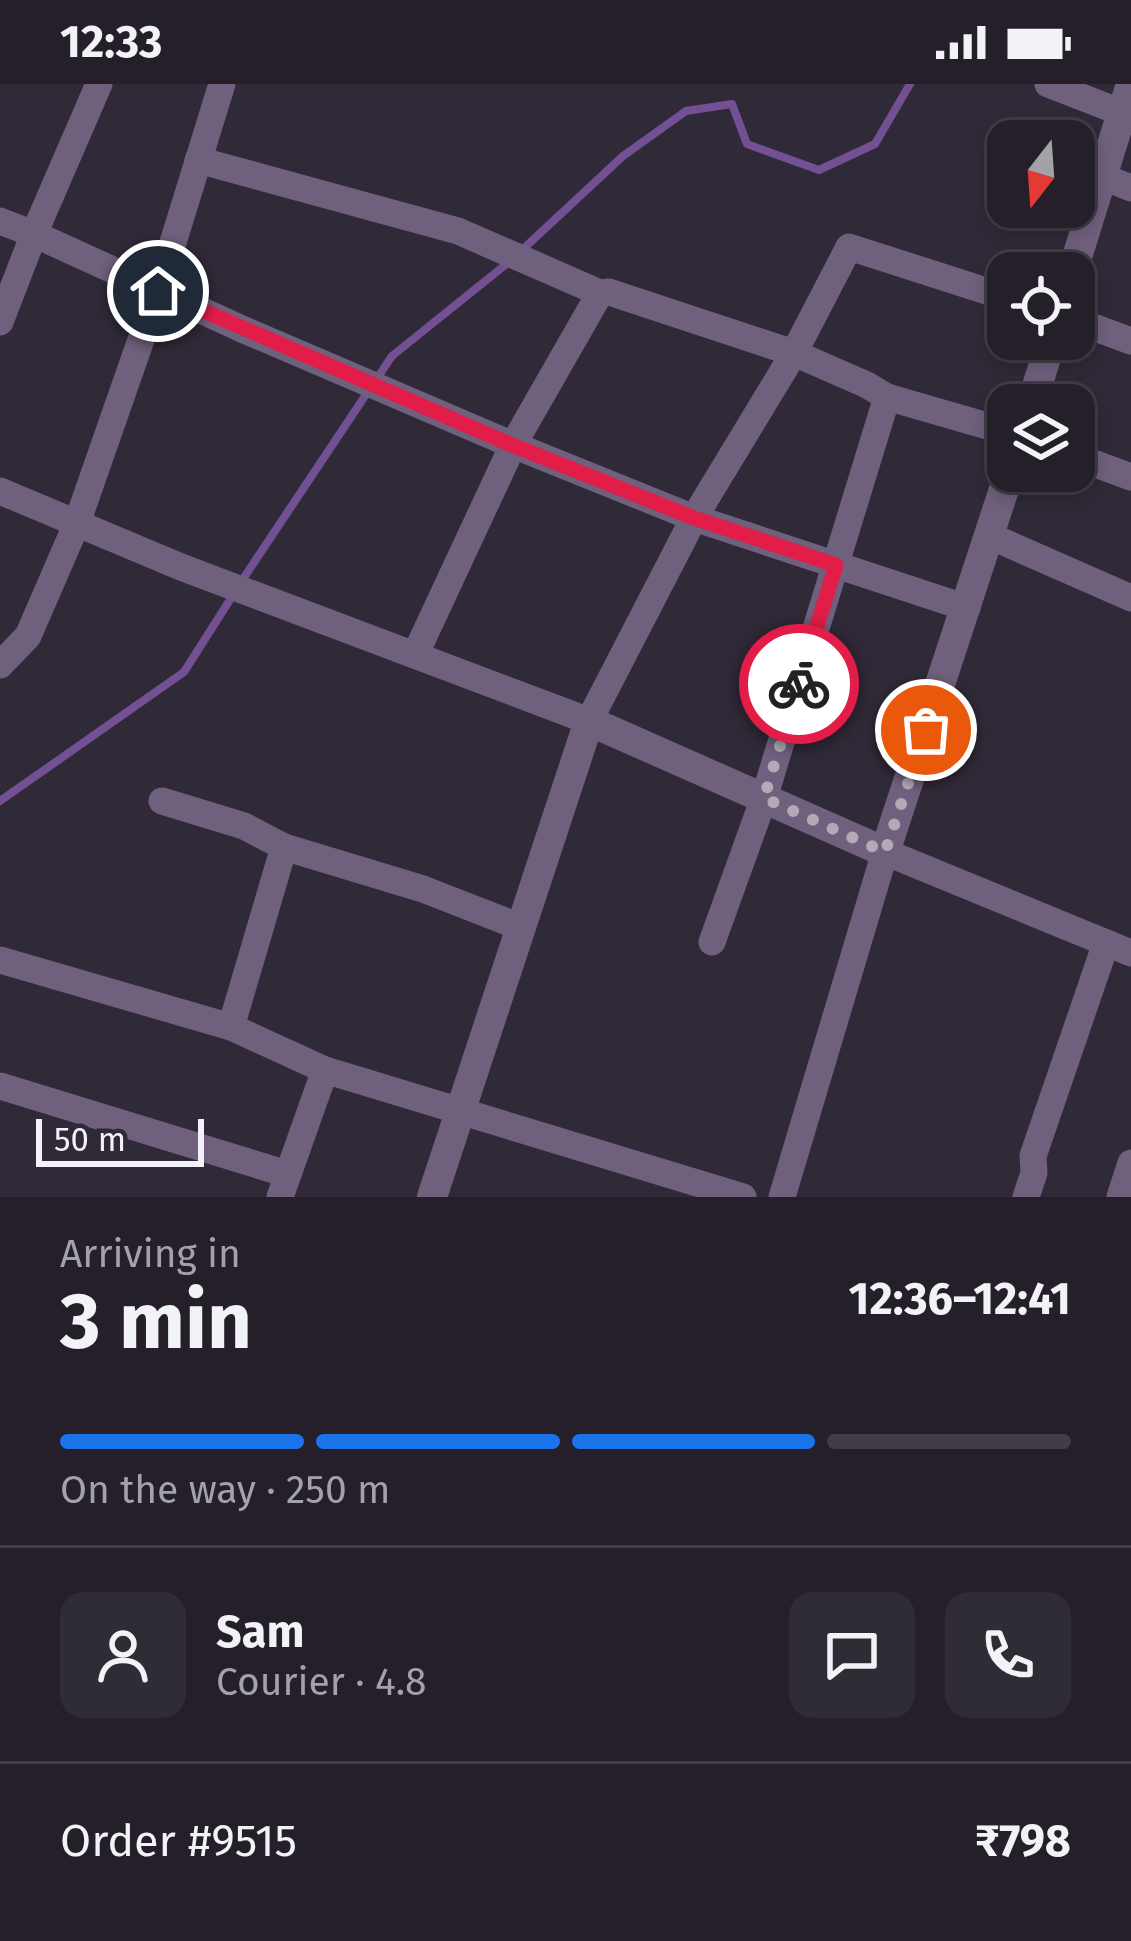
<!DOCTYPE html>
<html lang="en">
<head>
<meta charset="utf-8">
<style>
	body { margin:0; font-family:"Fira Sans",sans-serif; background:#302c35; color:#f1f3f6; height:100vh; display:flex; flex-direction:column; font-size:45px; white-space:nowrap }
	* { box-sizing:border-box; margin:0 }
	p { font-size:39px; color:#a3a2a8 }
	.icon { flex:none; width:66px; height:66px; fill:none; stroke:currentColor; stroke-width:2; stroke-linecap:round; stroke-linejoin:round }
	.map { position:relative; height:1113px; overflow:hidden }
	.drawer { display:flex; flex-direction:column; background:#241f29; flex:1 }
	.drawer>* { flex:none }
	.needle { width:78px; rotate:197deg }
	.buttons { position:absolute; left:987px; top:36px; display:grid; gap:24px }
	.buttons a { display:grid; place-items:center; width:108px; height:108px; border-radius:24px; background:#241f29; box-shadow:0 6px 18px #0003,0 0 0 3px #413d46; font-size:60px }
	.scale { position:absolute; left:36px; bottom:30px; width:168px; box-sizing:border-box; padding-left:12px; border:6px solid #f5f1fa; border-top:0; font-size:33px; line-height:42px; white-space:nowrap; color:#f5f1fa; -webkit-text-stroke:9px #302937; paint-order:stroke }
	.pin { position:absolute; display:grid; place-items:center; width:102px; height:102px; color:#fff; margin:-51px; border:6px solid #fff; border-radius:50%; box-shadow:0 3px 12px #0007 }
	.courier { position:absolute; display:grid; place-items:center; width:120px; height:120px; margin:-60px; border:9px solid #e11d48; border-radius:50%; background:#fff; color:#222; box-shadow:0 3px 15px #0007 }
	.head em { font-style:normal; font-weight:700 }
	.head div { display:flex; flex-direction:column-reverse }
	.head { display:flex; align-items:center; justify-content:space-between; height:204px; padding:0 60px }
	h1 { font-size:78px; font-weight:700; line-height:90px }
	.bar { display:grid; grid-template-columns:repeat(4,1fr); gap:18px 12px; align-content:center; height:144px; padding:0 60px }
	.bar i { height:15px; border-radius:9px; background:#413d46 }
	.bar .on { background:#1a73e8 }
	.bar p { grid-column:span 4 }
	.line { display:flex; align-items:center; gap:30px; padding:0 60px; border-top:3px solid #413d46 }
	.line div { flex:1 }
	.round { display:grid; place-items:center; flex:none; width:126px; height:126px; border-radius:24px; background:#302c35 }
	.status { display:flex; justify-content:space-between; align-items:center; height:84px; padding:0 60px; background:#241f29; direction:ltr }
	.status svg { height:33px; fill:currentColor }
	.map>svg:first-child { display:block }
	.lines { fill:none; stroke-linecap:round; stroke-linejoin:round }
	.stream { stroke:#735093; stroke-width:8 }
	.minor { stroke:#6f607e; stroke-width:27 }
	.tertiary { stroke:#6f607e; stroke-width:30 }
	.done { stroke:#b0abb6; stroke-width:12; stroke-dasharray:0 21.6 }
	.route { stroke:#e11d48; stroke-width:15 }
</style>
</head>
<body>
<div class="status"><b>12:33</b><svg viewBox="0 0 49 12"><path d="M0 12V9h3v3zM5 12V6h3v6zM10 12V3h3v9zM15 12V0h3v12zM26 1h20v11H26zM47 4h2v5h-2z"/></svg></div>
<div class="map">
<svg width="1131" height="1113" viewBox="0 0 1131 1113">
	<rect width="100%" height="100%" fill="#302937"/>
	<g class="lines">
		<!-- stream -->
		<g class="stream">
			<polyline points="521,167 623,72 686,27 732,20 747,60 819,86 875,60 910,0"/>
			<polyline points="378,293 392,272 510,177"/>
			<polyline points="241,498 369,306"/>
			<polyline points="0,717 184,588 233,511"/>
		</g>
		<!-- minor -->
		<g class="minor">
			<polyline points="1048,0 1120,28"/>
			<polyline points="198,76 458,147 600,209 513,361 415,571"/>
			<polyline points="1101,92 1131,104"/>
			<polyline points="0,137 34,150 242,245 513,361 694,434 967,524"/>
			<polyline points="600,209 609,208 794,269 867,301 887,313 1008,348"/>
			<polyline points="1074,236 1131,257"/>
			<polyline points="0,238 34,150 99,0"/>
			<polyline points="1074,372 1131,393"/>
			<polyline points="0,407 181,483 589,637 694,434 794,269 849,163 1008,214"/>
			<polyline points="990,452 1131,514"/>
			<polyline points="0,581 28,552 77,439 158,207 222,0"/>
			<polyline points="162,717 244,742 284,763 423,805 520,843"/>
			<polyline points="712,858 764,714 887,313"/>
			<polyline points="0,876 231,943 325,986 743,1113"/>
			<polyline points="231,943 284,763"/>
			<polyline points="0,1002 287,1090"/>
			<polyline points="280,1113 325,986"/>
			<polyline points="782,1113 885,768 1131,869"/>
			<polyline points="1026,1113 1034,1089 1033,1072 1106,859"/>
			<polyline points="1120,1113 1131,1079"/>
		</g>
		<!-- tertiary -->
		<g class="tertiary">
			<polyline points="1072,189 1131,0"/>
			<polyline points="1031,321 1052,255"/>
			<polyline points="432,1113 589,637 885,768 1010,387"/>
		</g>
	</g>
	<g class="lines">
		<!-- done -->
		<polyline class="done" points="799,600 764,714 885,768 926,646"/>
		<!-- route -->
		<polyline class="route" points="158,207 512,361 694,434 836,481 799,600"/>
	</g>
</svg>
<div class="buttons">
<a><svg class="needle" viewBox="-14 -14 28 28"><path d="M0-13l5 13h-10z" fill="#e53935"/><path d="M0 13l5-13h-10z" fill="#a3a2a8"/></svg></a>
<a><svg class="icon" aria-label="locate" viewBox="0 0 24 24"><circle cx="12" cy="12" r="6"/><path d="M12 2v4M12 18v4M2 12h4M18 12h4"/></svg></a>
<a><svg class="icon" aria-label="layers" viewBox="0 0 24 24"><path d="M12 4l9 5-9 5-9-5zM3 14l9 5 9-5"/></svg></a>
</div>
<div class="scale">50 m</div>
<div class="pin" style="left:926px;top:646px;background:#ea580c"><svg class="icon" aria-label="bag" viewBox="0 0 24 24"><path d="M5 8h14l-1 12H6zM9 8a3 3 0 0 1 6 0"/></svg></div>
<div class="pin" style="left:158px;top:207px;background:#1f2937"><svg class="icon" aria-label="home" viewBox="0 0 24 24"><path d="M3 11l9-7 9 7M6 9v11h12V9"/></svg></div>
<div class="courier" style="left:799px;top:600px"><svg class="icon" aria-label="bike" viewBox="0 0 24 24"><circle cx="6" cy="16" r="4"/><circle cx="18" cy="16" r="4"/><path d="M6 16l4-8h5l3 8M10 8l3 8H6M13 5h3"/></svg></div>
</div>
<section class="drawer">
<div class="head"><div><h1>3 min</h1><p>Arriving in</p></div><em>12:36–12:41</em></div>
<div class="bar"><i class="on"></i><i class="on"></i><i class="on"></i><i></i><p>On the way · 250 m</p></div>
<div class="line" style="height:216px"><a class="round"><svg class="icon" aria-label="person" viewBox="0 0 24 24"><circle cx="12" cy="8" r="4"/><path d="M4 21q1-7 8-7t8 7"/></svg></a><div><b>Sam</b><p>Courier · 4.8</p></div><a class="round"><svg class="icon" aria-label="chat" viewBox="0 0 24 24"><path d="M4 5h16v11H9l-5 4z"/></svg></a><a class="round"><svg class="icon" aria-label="phone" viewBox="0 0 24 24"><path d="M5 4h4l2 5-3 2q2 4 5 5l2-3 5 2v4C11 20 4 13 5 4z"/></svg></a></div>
<div class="line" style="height:156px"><div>Order #9515</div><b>₹798</b></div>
</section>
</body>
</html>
